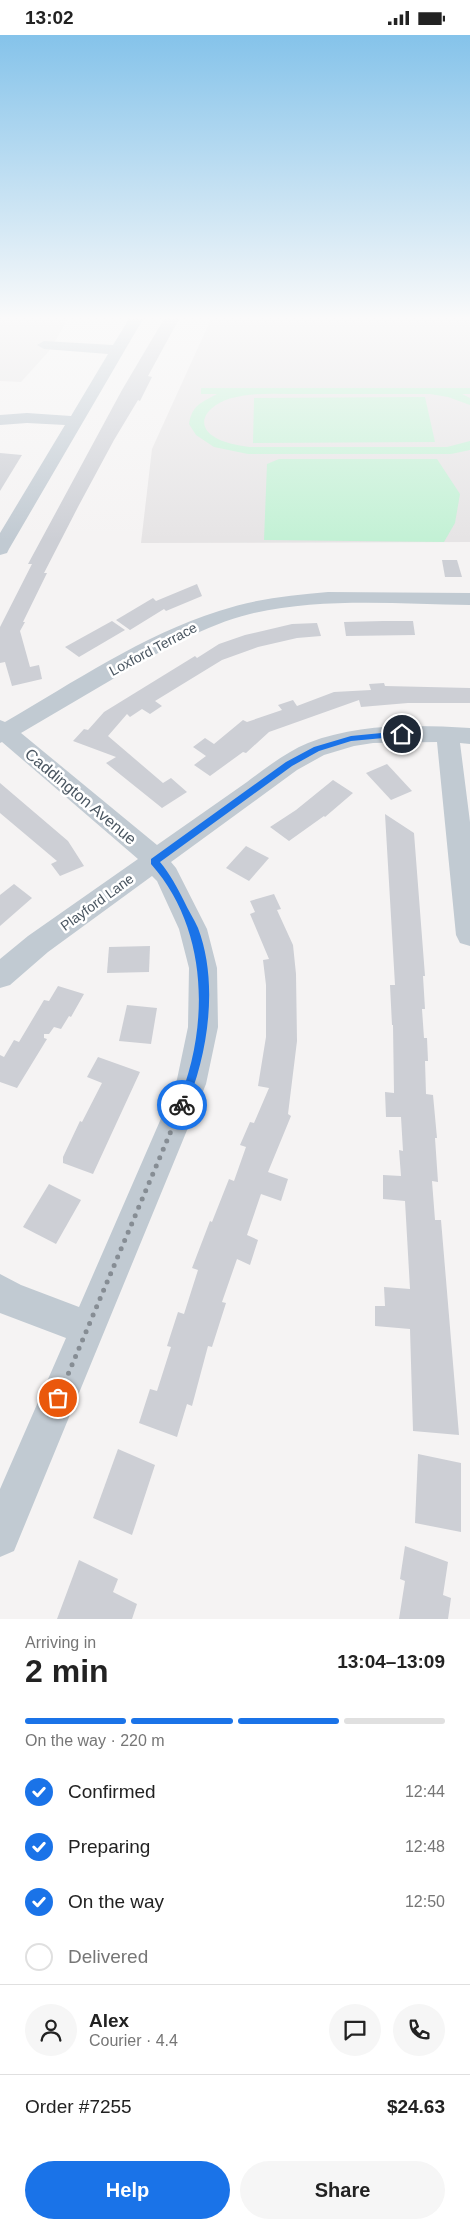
<!DOCTYPE html>
<html lang="en">
<head>
<meta charset="utf-8">
<style>
	body { margin:0; font-family:Arial,sans-serif; background:#f6f6f6; color:#222; height:100vh; display:flex; flex-direction:column; font-size:19px; white-space:nowrap }
	* { box-sizing:border-box; margin:0 }
	p { font-size:16px; color:#767676 }
	.icon { flex:none; width:28px; height:28px; fill:none; stroke:currentColor; stroke-width:2; stroke-linecap:round; stroke-linejoin:round }
	.map { position:relative; height:1584px; overflow:hidden }
	.panel { display:flex; flex-direction:column; background:#fff; flex:1 }
	.panel>* { flex:none }
	.pin { position:absolute; display:grid; place-items:center; width:42px; height:42px; color:#fff; margin:-21px; border:2px solid #fff; border-radius:50%; box-shadow:0 1px 5px #0007 }
	.courier { position:absolute; display:grid; place-items:center; width:50px; height:50px; margin:-25px; border:4px solid #1a73e8; border-radius:50%; background:#fff; color:#222; box-shadow:0 1px 6px #0007 }
	.summary em { font-style:normal; font-weight:700 }
	.summary div { display:flex; flex-direction:column-reverse }
	.summary { display:flex; align-items:center; justify-content:space-between; height:85px; padding:0 25px }
	h1 { font-size:32px; font-weight:700; line-height:38px }
	.bar { display:grid; grid-template-columns:repeat(4,1fr); gap:8px 5px; align-content:center; height:60px; padding:0 25px }
	.bar i { height:6px; border-radius:4px; background:#e0e0e0 }
	.bar .current { background:#1a73e8 }
	.bar p { grid-column:span 4 }
	.line { display:flex; align-items:center; gap:12px; padding:0 25px; border-top:1px solid #e0e0e0 }
	.line div { flex:1 }
	.round { display:grid; place-items:center; flex:none; width:52px; height:52px; border-radius:26px; background:#f6f6f6 }
	ol { padding:0 25px; list-style:none }
	li { display:flex; align-items:center; gap:15px; height:55px }
	li p { margin-inline-start:auto }
	li .icon { padding:5px; border-radius:50%; background:#1a73e8; color:#fff; stroke-width:4 }
	li:last-child { color:#767676 }
	li i { width:28px; height:28px; border:2px solid #e0e0e0; border-radius:50% }
	.action { display:flex; gap:10px; margin-top:auto; padding:10px 25px }
	.action a { flex:1; height:58px; border-radius:30px; background:#1a73e8; color:#fff; font-size:20px; font-weight:700; line-height:58px; text-align:center }
	.action a+a { background:#f6f6f6; color:#222 }
	.status { display:flex; justify-content:space-between; align-items:center; height:35px; padding:0 25px; background:#fff; direction:ltr }
	.status svg { height:14px; fill:currentColor }
	.map>svg:first-child { display:block }
	.education { fill:#e6e4e5 }
	.green { fill:#c3f1d5 }
	.building { fill:#cdcfd5 }
	.lines { fill:none; stroke-linecap:round; stroke-linejoin:round }
	.minor { fill:#c1cad2; fill-rule:evenodd }
	.route { fill:#1a73e8 }
	.done { stroke:#868d94; stroke-width:5; stroke-dasharray:0 9 }
	.labels { text-anchor:middle; stroke-width:5; stroke-linejoin:round; paint-order:stroke }
	.street-label { font-size:14px; fill:#4a5661; stroke:#fff }
	.near-street-label { font-size:16px; fill:#4a5661; stroke:#fff }
</style>
</head>
<body>
<div class="status"><b>13:02</b><svg viewBox="0 0 49 12"><path d="M0 12V9h3v3zM5 12V6h3v6zM10 12V3h3v9zM15 12V0h3v12zM26 1h20v11H26zM47 4h2v5h-2z"/></svg></div>
<div class="map">
<svg width="470" height="1584" viewBox="0 0 470 1584">
	<rect width="100%" height="100%" fill="#f5f3f3"/>
	<!-- education -->
	<g class="education">
		<polygon points="0,284 68,284 49,316 21,347 0,346"/>
		<polygon points="211,284 470,284 470,507 141,508 152,414"/>
	</g>
	<!-- green -->
	<g class="green">
		<path d="M201 353H470V359H462L470 363V370L448 362 430 359C387 359 344 359 301 359 278 359 254 357 232 363 215 367 191 385 213 401 223 408 237 410 249 412H447L470 406V415L451 419H248L214 412 196 400 189 389C192 370 201 368 217 359H201Z"/>
		<polygon points="425,362 435,407 253,408 254,363"/>
		<polygon points="279,424 437,424 460,459 455,488 444,507 264,505 267,429"/>
	</g>
	<!-- building -->
	<g class="building">
		<polygon points="164,284 179,284 148,341 152,342 140,366 138,365 114,405 79,470 44,538 47,538 23,587 25,587 20,596 30,632 39,630 42,644 12,651 5,627 0,628 0,592 32,529 28,529 122,355"/>
		<polygon points="0,418 22,420 0,456"/>
		<polygon points="442,525 457,525 462,542 445,542"/>
		<polygon points="197,549 202,561 166,576 164,574 130,595 116,585 153,563 156,566"/>
		<polygon points="112,586 125,595 79,622 65,612"/>
		<polygon points="383,586 413,586 415,600 346,601 344,587"/>
		<polygon points="317,588 321,601 297,603 258,612 222,625 155,666 162,671 150,679 142,674 130,682 127,679 108,701 163,748 171,743 187,757 162,773 106,728 116,722 73,706 84,694 88,695 104,677 195,621 197,623 219,609 245,600 292,589"/>
		<polygon points="384,648 385,651 470,653 470,668 408,668 361,672 359,665 269,697 246,718 243,717 210,741 194,730 206,721 193,712 205,703 214,709 243,685 247,687 282,675 278,670 293,665 297,671 334,657 371,655 369,649"/>
		<polygon points="387,729 412,756 391,765 366,738"/>
		<polygon points="333,745 353,758 325,782 324,781 289,806 270,792 296,775"/>
		<polygon points="0,748 68,806 84,831 60,841 51,829 57,826 0,778"/>
		<polygon points="385,779 414,798 425,941 423,941 425,974 422,974 424,1003 427,1003 428,1026 425,1026 426,1059 433,1060 437,1103 435,1103 438,1147 432,1146 435,1185 441,1185 459,1400 413,1396 410,1294 375,1291 375,1271 385,1271 384,1252 410,1254 405,1166 383,1164 383,1140 401,1141 399,1115 403,1116 401,1082 386,1082 385,1057 394,1058 393,990 392,990 390,950 395,950"/>
		<polygon points="246,811 269,823 249,846 226,833"/>
		<polygon points="14,849 32,863 0,891 0,860"/>
		<polygon points="274,859 281,874 277,875 293,910 296,939 297,1006 288,1079 291,1081 268,1137 288,1144 281,1166 261,1159 247,1200 258,1205 250,1230 237,1224 222,1267 226,1268 212,1312 208,1311 192,1371 187,1369 177,1402 139,1388 150,1354 157,1356 171,1312 167,1311 178,1277 184,1279 198,1235 192,1233 210,1186 212,1187 229,1144 234,1146 246,1112 240,1110 250,1087 254,1088 269,1053 258,1051 266,1002 266,950 263,925 269,924 250,879 255,877 250,866"/>
		<polygon points="150,911 149,937 107,938 109,912"/>
		<polygon points="58,951 84,959 71,982 69,981 61,994 54,992 49,999 44,999 44,1003 47,1004 17,1053 0,1047 0,1020 4,1022 14,1005 19,1007 44,965 49,966"/>
		<polygon points="127,970 157,973 151,1009 119,1006"/>
		<polygon points="98,1022 140,1037 93,1139 63,1128 63,1122 80,1086 82,1087 102,1048 87,1042"/>
		<polygon points="49,1149 81,1165 56,1209 23,1192"/>
		<polygon points="118,1414 155,1430 132,1500 93,1483"/>
		<polygon points="418,1419 461,1428 461,1497 415,1488"/>
		<polygon points="405,1511 448,1527 443,1560 451,1563 448,1584 399,1584 405,1546 400,1544"/>
		<polygon points="79,1525 118,1544 113,1557 137,1569 132,1584 57,1584"/>
	</g>
	<g class="lines">
		<!-- minor -->
		<g class="minor">
			<polygon points="129,284 143,284 9,514 7,518 0,520 0,498 65,390 27,388 0,390 0,380 27,378 71,381 108,319 44,314 37,310 44,306 113,310"/>
			<path d="M328 557 470 558V570C398 569 321 562 250 579 205 590 163 615 123 638 89 658 55 678 21 698L157 810C187 789 217 768 247 747 266 733 286 717 308 708 360 688 415 690 470 693V709L460 708 470 787V911L460 908 456 900 437 707 373 708 354 711 324 720 297 735 171 827 176 833 207 894 217 933 218 992 206 1049 14 1516 0 1522V1454L66 1303 0 1278V1239L21 1250 79 1272 176 1049 188 992 189 933 179 894 157 846 152 841 48 917 10 950 0 953V924L28 901 138 824 2 707 0 708V685L5 687C74 647 143 600 219 576 255 564 291 560 328 557Z"/>
		</g>
	</g>
	<!-- sky -->
	<linearGradient id="sky" x2="0" y2="1"><stop stop-color="#85c3ea"/><stop offset="0.56" stop-color="#fafafa"/><stop offset="1" stop-color="#fafafa" stop-opacity="0"/></linearGradient>
	<rect width="470" height="505" fill="url(#sky)"/>
	<!-- route -->
	<path class="route" d="M402 696 405 697V701L351 706 319 716 292 731 160 827C170 839 177 852 184 866 188 875 194 884 198 893 219 948 208 1021 185 1074H178L177 1070C210 993 209 894 151 829V824L286 727 314 712 351 701Z"/>
	<g class="lines">
		<!-- done -->
		<polyline class="done" points="58,1363 182,1070"/>
	</g>
	<g class="labels">
		<!-- street labels -->
		<g class="street-label">
			<text transform="translate(153 614) rotate(-28)" y="5">Loxford Terrace</text>
			<text transform="translate(97 867) rotate(-36)" y="5">Playford Lane</text>
		</g>
		<!-- near-street labels -->
		<g class="near-street-label">
			<text transform="translate(81 761) rotate(40)" y="6">Caddington Avenue</text>
		</g>
	</g>
</svg>
<div class="pin" style="left:58px;top:1363px;background:#ea580c"><svg class="icon" aria-label="bag" viewBox="0 0 24 24"><path d="M5 8h14l-1 12H6zM9 8a3 3 0 0 1 6 0"/></svg></div>
<div class="pin" style="left:402px;top:699px;background:#1f2937"><svg class="icon" aria-label="home" viewBox="0 0 24 24"><path d="M3 11l9-7 9 7M6 9v11h12V9"/></svg></div>
<div class="courier" style="left:182px;top:1070px"><svg class="icon" aria-label="bike" viewBox="0 0 24 24"><circle cx="6" cy="16" r="4"/><circle cx="18" cy="16" r="4"/><path d="M6 16l4-8h5l3 8M10 8l3 8H6M13 5h3"/></svg></div>
</div>
<section class="panel">
<div class="summary"><div><h1>2 min</h1><p>Arriving in</p></div><em>13:04–13:09</em></div>
<div class="bar"><i class="current"></i><i class="current"></i><i class="current"></i><i></i><p>On the way · 220 m</p></div>
<ol>
<li><svg class="icon" aria-label="check" viewBox="0 0 24 24"><path d="M5 12l5 5 9-10"/></svg>Confirmed<p>12:44</p></li>
<li><svg class="icon" aria-label="check" viewBox="0 0 24 24"><path d="M5 12l5 5 9-10"/></svg>Preparing<p>12:48</p></li>
<li><svg class="icon" aria-label="check" viewBox="0 0 24 24"><path d="M5 12l5 5 9-10"/></svg>On the way<p>12:50</p></li>
<li><i></i>Delivered</li>
</ol>
<div class="line" style="height:90px"><a class="round"><svg class="icon" aria-label="person" viewBox="0 0 24 24"><circle cx="12" cy="8" r="4"/><path d="M4 21q1-7 8-7t8 7"/></svg></a><div><b>Alex</b><p>Courier · 4.4</p></div><a class="round"><svg class="icon" aria-label="chat" viewBox="0 0 24 24"><path d="M4 5h16v11H9l-5 4z"/></svg></a><a class="round"><svg class="icon" aria-label="phone" viewBox="0 0 24 24"><path d="M5 4h4l2 5-3 2q2 4 5 5l2-3 5 2v4C11 20 4 13 5 4z"/></svg></a></div>
<div class="line" style="height:65px"><div>Order #7255</div><b>$24.63</b></div>
<div class="action"><a>Help</a><a>Share</a></div>
</section>
</body>
</html>
